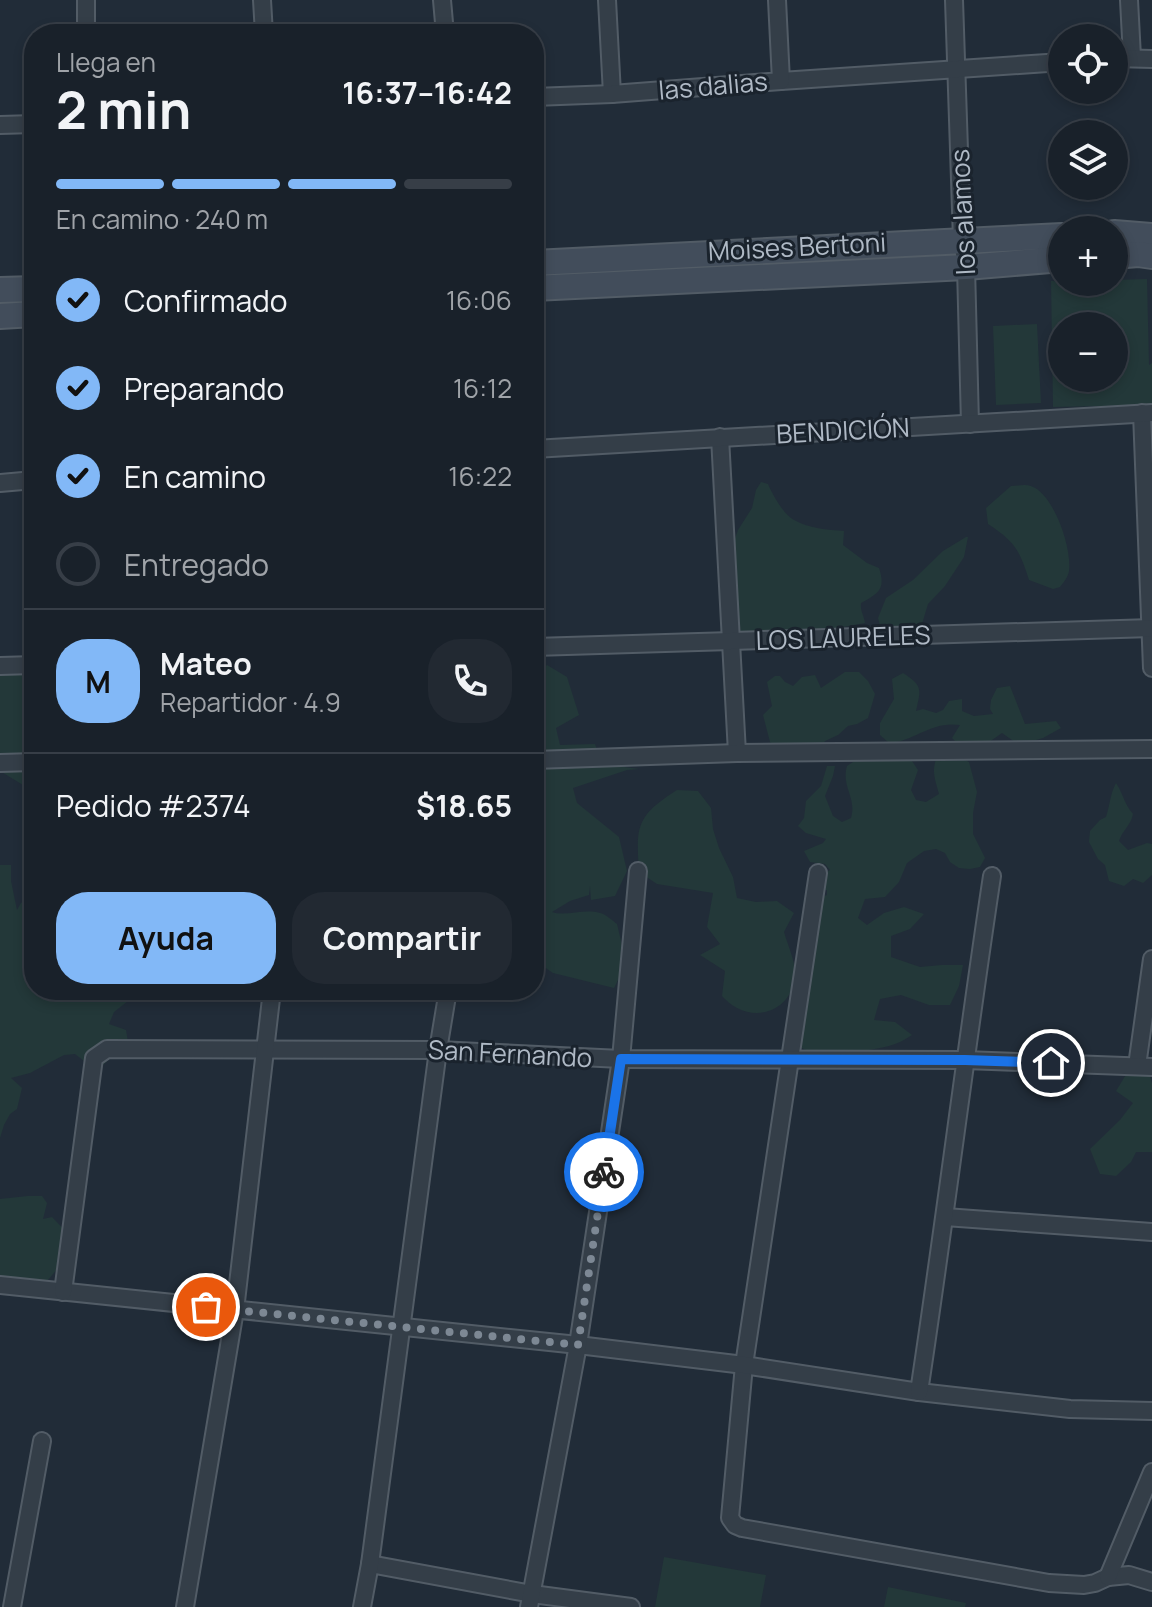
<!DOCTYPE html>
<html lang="es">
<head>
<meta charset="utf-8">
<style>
	body { margin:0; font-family:Manrope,sans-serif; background:#222932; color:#f1f3f6; height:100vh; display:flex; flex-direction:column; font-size:30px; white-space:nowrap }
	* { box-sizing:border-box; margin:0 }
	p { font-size:26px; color:#9fa3a8 }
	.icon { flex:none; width:44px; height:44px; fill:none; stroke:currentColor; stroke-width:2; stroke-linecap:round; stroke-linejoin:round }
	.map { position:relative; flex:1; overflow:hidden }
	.side { position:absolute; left:24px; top:24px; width:520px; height:976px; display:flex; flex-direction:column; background:#19212a; border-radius:32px; box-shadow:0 4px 12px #0003,0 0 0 2px #373e47 }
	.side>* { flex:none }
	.controls { position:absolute; left:1048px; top:24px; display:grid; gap:16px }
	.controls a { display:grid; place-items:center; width:80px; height:80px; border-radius:50%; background:#19212a; box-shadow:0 4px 12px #0003,0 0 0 2px #373e47; font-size:40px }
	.pin { position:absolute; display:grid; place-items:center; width:68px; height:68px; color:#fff; margin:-34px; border:4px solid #fff; border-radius:50%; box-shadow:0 2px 8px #0007 }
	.courier { position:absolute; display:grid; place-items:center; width:80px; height:80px; margin:-40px; border:6px solid #1a73e8; border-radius:50%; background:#fff; color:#222; box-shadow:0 2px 10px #0007 }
	.overview em { font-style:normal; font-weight:700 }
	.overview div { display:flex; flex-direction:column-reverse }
	.overview { display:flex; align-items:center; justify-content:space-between; height:136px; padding:0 32px }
	h1 { font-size:52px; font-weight:700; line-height:60px }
	.bar { display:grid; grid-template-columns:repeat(4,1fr); gap:12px 8px; align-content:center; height:96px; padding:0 32px }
	.bar i { height:10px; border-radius:6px; background:#373e47 }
	.bar .current { background:#82b8f7 }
	.bar p { grid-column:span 4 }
	.line { display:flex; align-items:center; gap:20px; padding:0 32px; border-top:2px solid #373e47 }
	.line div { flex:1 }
	.round { display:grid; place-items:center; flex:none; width:84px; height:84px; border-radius:32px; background:#222932 }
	ol { padding:0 32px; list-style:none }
	li { display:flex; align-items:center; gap:24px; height:88px }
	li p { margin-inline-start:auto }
	li .icon { padding:8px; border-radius:50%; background:#82b8f7; color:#111; stroke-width:4 }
	li:last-child { color:#9fa3a8 }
	li i { width:44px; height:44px; border:4px solid #373e47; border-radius:50% }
	.action { display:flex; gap:16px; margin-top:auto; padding:16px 32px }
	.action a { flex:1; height:92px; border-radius:32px; background:#82b8f7; color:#111; font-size:32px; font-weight:700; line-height:92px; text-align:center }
	.action a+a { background:#222932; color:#f1f3f6 }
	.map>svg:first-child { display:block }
	.green { fill:#233839; fill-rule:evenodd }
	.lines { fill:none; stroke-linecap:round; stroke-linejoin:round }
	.street-casing { stroke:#525c66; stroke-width:20 }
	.secondary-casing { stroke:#525c66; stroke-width:28 }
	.street { stroke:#343e48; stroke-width:16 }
	.secondary { stroke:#424d5b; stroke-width:24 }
	.done { stroke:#7d8894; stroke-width:8; stroke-dasharray:0 14.4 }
	.route { stroke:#1a73e8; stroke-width:10 }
	.labels { text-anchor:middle; stroke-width:6; stroke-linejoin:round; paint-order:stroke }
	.street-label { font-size:26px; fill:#afb9c5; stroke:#1a232d }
</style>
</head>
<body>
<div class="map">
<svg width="1152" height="1607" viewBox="0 0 1152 1607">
	<rect width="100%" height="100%" fill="#212c38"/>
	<!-- green -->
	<g class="green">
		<path d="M1147 279 1149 365 1152 363V407L1149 405 1053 407 1051 281 1114 282V280ZM1062 326H1114V378H1062Z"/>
		<polygon points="1037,324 1041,403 996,405 993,326"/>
		<path d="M761 482 768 484C772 494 784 515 794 520 808 528 828 530 844 531L843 545 867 563 879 568C886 589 879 593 861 603 860 611 864 615 865 623L843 627 838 634 739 641 732 547 738 530 752 508 756 490Z"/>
		<path d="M1011 486C1017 486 1025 484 1031 486 1054 494 1072 548 1069 571 1068 577 1064 582 1060 587L1053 589 1029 580C1019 549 1015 542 988 524L986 508Z"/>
		<polygon points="966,537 968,537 964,557 945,586 928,604 918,637 881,629 878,618 886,598 913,580 943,551"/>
		<path d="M547 665 567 677 579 715 556 728 560 745 595 744 602 764 639 769 627 770 573 788 577 803 619 837 627 871 615 896 591 900 590 886 589 895 570 901 552 912C566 917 584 908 600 913 605 914 612 920 617 924L623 949V970L614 988 553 973 534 960V676Z"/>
		<polygon points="34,667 34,807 23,785 0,771 0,673"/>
		<polygon points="845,672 859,672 868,681 875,694 868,718 857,724 848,726 838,735 825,741 822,746 778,751 770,742 763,715 772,706 767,682 775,676 780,676 785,682 793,686 802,677 815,675 821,688"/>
		<path d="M903 673C923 686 921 689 916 711L923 709 936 713 943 710 949 701 962 699V711L974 716 993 714 990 709 991 700 997 688 1010 686 1025 724 1056 721 1061 728 1043 738 1019 745 1002 733 985 745 955 741 952 738 960 725C930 721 916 741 889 743L880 735V723L894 699 892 679Z"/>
		<path d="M939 754 959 757 969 762 977 792 973 813V834L985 858 980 867 970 869 959 868 950 862 945 853 936 849 924 851 907 863 899 882 885 897 865 899 858 918 867 925 884 913 904 907 924 914 910 929 891 936V957L920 967 942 965H963L959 986 950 1005H929L901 995 880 999 874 1020 895 1022 912 1035C907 1038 901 1042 895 1044 876 1051 814 1060 799 1046L806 904 827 895V890H822V875L830 870 825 864 810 862 804 851 823 843 826 839 806 833 798 826 804 818 806 801 821 786 827 766H835L833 776 825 796 833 816 842 822 851 818C857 798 841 787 847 766L859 758H901L912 761 918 770 911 790 916 800 926 802 939 794C935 779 930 768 939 754Z"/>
		<path d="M1116 783C1124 795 1123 802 1133 814 1131 825 1122 831 1119 841L1128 850 1147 843 1152 844V875L1143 883 1133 879 1124 886 1109 881 1105 865 1098 859 1089 842 1090 831 1100 820 1106 817C1110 805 1110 794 1116 783Z"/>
		<path d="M677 790 698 791 711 808 713 829 719 848 733 877 737 898 756 902 777 901 794 913 784 932C787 943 796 963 795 974 794 1005 764 1022 737 1008 731 1005 726 1000 722 996L725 971 700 955 720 944 707 927 713 893 657 884 639 872C636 826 636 816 677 790Z"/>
		<polygon points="0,865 11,865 11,881 17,910 21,903 29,897 25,887 34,867 34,990 137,990 133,997 114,1012 109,1024 126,1030 128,1042 103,1065 88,1064 75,1054 64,1055 30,1073 11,1078 22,1088 17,1109 10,1114 4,1125 0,1138"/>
		<polygon points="1127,1073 1149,1073 1152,1083 1152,1152 1136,1152 1131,1162 1116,1176 1100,1174 1090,1149 1120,1120 1133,1103 1116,1091"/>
		<polygon points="28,1196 42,1196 47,1203 43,1219 52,1217 73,1239 63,1262 48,1280 23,1284 0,1281 0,1199"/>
		<polygon points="664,1557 766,1575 760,1607 655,1607"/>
		<polygon points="888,1587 966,1603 965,1607 884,1607"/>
	</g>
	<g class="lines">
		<defs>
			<g id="street">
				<polyline points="86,0 86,34"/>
				<polyline points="262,0 264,34"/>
				<polyline points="442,0 445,34"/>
				<polyline points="607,0 612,94"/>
				<polyline points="954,0 962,240 966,267 970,424"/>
				<polyline points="1129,0 1132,57"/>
				<polyline points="1114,58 1152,59"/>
				<polyline points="781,81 1062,62"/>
				<polyline points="534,97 612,94 781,81 777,0"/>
				<polyline points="0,125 34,124"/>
				<polyline points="1142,413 1152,668"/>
				<polyline points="720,437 737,753"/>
				<polyline points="534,449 1152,413"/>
				<polyline points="0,483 34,480"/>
				<polyline points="534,647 1152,628"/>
				<polyline points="0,666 34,665"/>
				<polyline points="534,760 737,753 1152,749"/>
				<polyline points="0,763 34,762"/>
				<polyline points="818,873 744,1365 730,1518 735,1525 742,1528 1049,1583 1084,1585 1095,1583 1108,1577 1129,1575 1152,1582"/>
				<polyline points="1137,1066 1152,959"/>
				<polyline points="945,1217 1152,1232"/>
				<polyline points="0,1285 578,1345 744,1365 919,1392 1070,1409 1152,1411"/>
				<polyline points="63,1292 94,1058 107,1049 438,1050 621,1059 965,1060 1152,1067"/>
				<path d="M919 1392C945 1220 966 1048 992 876"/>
				<polyline points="370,1564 532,1594 631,1607"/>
				<polyline points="1108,1577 1152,1472"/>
				<polyline points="12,1607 42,1441"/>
				<polyline points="185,1607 235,1310 272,990"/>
				<polyline points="362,1607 370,1564 438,1050 448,990"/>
				<polyline points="529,1607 578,1345 621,1059 638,871"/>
			</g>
			<g id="secondary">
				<polyline points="1114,233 1152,236"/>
				<polyline points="1114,256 1138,254 1152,256"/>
				<polyline points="534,263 1062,236"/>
				<polyline points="534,288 966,267 1062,259"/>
				<polyline points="0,290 34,289"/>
				<polyline points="0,316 34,314"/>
			</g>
		</defs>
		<!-- street casing -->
		<use href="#street" class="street-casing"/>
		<!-- secondary casing -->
		<use href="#secondary" class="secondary-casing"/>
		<!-- street -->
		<use href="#street" class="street"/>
		<!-- secondary -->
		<use href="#secondary" class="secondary"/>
	</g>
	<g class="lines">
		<!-- done -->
		<polyline class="done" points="206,1307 578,1345 604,1172"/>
		<!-- route -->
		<polyline class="route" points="604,1172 621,1059 965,1060 1051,1063"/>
	</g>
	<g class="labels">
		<!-- street labels -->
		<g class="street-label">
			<text transform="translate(713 86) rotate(-5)" y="9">las dalias</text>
			<text transform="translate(963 212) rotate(-93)" y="9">los alamos</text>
			<text transform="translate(797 247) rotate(-3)" y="9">Moises Bertoni</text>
			<text transform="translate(843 431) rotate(-3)" y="9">BENDICIÓN</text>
			<text transform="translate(843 638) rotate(-2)" y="9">LOS LAURELES</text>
			<text transform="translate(510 1054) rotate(3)" y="9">San Fernando</text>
		</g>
	</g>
</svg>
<div class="controls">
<a><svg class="icon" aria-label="locate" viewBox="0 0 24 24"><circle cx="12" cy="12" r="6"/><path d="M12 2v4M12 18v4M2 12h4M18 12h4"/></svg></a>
<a><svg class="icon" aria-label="layers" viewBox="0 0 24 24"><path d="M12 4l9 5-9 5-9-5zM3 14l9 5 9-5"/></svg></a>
<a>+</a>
<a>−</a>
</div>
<div class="pin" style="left:206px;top:1307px;background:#ea580c"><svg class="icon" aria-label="bag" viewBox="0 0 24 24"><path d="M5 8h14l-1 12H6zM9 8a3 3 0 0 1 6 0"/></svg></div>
<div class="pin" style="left:1051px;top:1063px;background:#1f2937"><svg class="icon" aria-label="home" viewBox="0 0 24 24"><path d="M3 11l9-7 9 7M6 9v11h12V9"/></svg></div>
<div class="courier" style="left:604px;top:1172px"><svg class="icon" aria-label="bike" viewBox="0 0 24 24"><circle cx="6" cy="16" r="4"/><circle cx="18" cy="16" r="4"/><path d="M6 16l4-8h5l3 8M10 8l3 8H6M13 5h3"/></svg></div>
<section class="side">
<div class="overview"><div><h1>2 min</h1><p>Llega en</p></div><em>16:37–16:42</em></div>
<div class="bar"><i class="current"></i><i class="current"></i><i class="current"></i><i></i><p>En camino · 240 m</p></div>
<ol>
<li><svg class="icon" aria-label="check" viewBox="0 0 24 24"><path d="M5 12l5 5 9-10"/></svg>Confirmado<p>16:06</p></li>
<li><svg class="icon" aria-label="check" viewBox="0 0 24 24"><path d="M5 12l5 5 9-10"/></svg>Preparando<p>16:12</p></li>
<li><svg class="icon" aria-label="check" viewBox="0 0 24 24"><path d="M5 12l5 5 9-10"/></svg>En camino<p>16:22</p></li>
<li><i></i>Entregado</li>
</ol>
<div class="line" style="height:144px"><b class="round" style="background:#82b8f7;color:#111">M</b><div><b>Mateo</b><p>Repartidor · 4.9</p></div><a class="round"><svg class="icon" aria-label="phone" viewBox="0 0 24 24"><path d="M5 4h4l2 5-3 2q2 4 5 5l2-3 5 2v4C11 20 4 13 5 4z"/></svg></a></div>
<div class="line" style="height:104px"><div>Pedido #2374</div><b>$18.65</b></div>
<div class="action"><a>Ayuda</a><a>Compartir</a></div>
</section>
</div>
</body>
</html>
